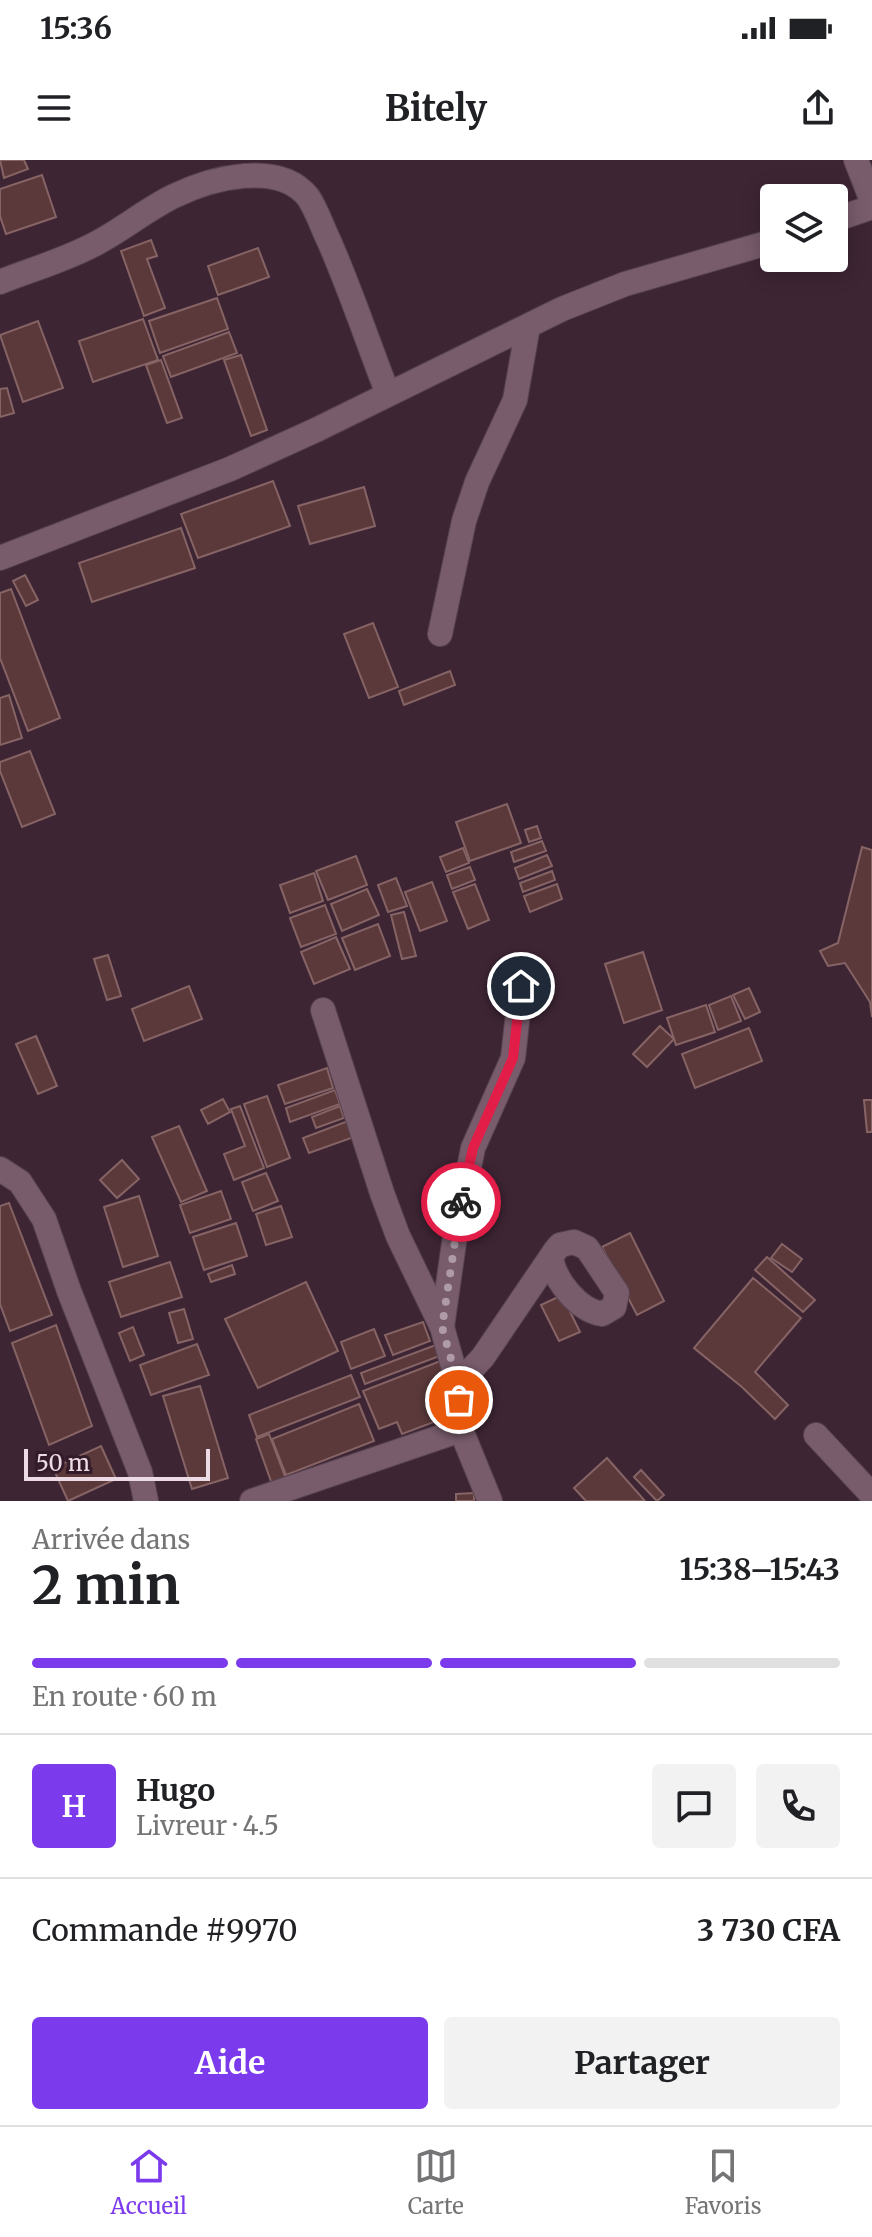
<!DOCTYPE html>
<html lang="fr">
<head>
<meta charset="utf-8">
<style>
	body { margin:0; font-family:Merriweather,serif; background:#f2f2f2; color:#202124; height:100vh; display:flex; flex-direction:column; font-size:30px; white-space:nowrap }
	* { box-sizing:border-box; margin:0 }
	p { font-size:26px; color:#757577 }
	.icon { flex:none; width:44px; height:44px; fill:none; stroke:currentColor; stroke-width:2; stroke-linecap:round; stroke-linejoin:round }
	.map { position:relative; height:1341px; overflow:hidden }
	.panel { display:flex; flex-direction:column; background:#fff; flex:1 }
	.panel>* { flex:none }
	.controls { position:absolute; left:760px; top:24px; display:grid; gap:16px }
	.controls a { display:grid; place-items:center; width:88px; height:88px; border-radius:8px; background:#fff; box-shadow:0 4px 20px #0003; font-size:40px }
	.scale { position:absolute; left:24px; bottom:20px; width:186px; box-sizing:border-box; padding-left:8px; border:4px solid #ecdbe5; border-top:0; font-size:22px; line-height:28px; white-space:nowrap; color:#ecdbe5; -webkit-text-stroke:6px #341b2a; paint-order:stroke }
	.pin { position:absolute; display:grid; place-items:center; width:68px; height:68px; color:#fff; margin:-34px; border:4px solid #fff; border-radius:50%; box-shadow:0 2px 8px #0007 }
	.courier { position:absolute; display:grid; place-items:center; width:80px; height:80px; margin:-40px; border:6px solid #e11d48; border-radius:50%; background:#fff; color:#222; box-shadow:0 2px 10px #0007 }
	.head em { font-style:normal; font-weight:700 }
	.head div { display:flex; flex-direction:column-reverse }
	.head { display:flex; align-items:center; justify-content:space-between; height:136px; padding:0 32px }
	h1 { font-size:52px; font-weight:700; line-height:60px }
	.bar { display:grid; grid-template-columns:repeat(4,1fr); gap:12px 8px; align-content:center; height:96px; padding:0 32px }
	.bar i { height:10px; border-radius:6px; background:#e0e0e0 }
	.bar .current { background:#7c3aed }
	.bar p { grid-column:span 4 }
	.line { display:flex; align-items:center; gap:20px; padding:0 32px; border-top:2px solid #e0e0e0 }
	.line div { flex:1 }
	.round { display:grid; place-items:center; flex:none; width:84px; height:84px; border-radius:8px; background:#f2f2f2 }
	.cta { display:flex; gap:16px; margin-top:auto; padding:16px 32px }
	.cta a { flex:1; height:92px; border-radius:8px; background:#7c3aed; color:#fff; font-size:32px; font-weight:700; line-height:92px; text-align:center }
	.cta a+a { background:#f2f2f2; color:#202124 }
	.status { display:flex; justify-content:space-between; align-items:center; height:56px; padding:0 40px; background:#fff; direction:ltr }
	.status svg { height:22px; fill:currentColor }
	header { display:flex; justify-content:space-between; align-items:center; height:104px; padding:0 32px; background:#fff; font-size:36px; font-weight:700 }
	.tabs { display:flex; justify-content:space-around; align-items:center; height:112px; border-top:2px solid #e0e0e0; background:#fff; font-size:22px; color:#757577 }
	.tabs a { display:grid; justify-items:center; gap:4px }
	.tabs .current { color:#7c3aed }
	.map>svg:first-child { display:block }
	.building { fill:#5b393b; stroke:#866465; stroke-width:2 }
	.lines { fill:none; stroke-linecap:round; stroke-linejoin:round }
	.minor-casing { stroke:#584350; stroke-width:26 }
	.minor { stroke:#785c6c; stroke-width:24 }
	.done { stroke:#af9ba7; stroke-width:8; stroke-dasharray:0 14.4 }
	.route { stroke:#e11d48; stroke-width:10 }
</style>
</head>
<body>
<div class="status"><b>15:36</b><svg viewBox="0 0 49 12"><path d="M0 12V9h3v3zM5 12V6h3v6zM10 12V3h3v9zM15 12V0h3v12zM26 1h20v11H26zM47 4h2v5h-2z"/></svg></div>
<header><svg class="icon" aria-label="menu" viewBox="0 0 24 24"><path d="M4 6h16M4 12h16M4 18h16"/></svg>Bitely<svg class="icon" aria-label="share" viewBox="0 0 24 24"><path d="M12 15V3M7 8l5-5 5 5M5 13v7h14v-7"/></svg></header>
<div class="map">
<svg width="872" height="1341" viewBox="0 0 872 1341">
	<rect width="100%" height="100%" fill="#3e2534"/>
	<!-- building -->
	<g class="building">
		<polygon points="0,0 24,0 28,9 4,18"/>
		<polygon points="42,15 56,57 6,74 0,56 0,29"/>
		<polygon points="151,80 157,96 147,99 165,148 144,156 121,91"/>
		<polygon points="258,88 269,117 218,135 208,106"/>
		<polygon points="217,138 228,169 160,193 149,161"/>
		<polygon points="143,159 158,200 93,222 79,181"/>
		<polygon points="38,161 63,228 23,242 0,175"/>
		<polygon points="229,172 237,193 171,217 163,196"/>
		<polygon points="241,195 267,270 251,276 224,200"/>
		<polygon points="161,200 182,258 167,263 146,205"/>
		<polygon points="7,228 14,253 0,257 0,229"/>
		<polygon points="273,321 290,366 198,398 181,354"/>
		<polygon points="364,327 375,366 310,384 298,346"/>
		<polygon points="181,368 195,408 92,442 79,403"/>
		<polygon points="25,415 38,440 26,446 13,421"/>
		<polygon points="11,429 60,558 28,571 0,498 0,433"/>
		<polygon points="373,463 398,527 369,538 344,474"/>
		<polygon points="450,511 455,525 404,545 399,531"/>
		<polygon points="9,535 22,578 0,585 0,538"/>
		<polygon points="30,591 55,654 22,667 0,611 0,602"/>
		<polygon points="507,644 521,683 470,701 456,662"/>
		<polygon points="537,666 541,678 529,682 525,670"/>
		<polygon points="542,681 546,691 514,702 511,692"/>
		<polygon points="862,687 872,690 872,857 870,842 845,803 828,806 820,791 838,783"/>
		<polygon points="463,688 469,703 446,712 440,697"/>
		<polygon points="547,695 552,706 519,719 515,708"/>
		<polygon points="356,696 367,725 328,740 316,711"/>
		<polygon points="470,707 475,720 452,729 447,715"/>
		<polygon points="552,711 555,720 523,732 520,723"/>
		<polygon points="314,713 323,741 290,753 280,725"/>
		<polygon points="396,718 407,746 388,752 378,725"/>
		<polygon points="432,722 447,761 420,771 405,732"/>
		<polygon points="475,724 489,760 468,769 453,732"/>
		<polygon points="557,724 562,739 530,752 524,736"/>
		<polygon points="367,729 379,755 342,771 331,744"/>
		<polygon points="325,745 336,774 301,787 290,758"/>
		<polygon points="404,752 416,796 402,799 391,755"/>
		<polygon points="378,764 390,796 355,810 342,778"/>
		<polygon points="336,777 350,809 314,824 301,792"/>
		<polygon points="643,792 662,850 624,863 605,804"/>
		<polygon points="108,795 121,836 107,840 94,799"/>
		<polygon points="189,826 202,859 144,881 132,849"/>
		<polygon points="749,828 760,852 745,859 733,835"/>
		<polygon points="731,836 741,861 718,870 709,845"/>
		<polygon points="706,845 715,872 676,885 667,858"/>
		<polygon points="660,866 674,879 647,907 633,894"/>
		<polygon points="749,868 762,901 695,928 682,894"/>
		<polygon points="36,876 57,926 38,934 16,884"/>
		<polygon points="327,908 333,928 285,944 278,925"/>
		<polygon points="335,930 340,944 290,962 286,948"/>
		<polygon points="267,936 290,998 267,1007 244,944"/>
		<polygon points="223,939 230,952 208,964 201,950"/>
		<polygon points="864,940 872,940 872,972 867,972"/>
		<polygon points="240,946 264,1008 234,1020 224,994 245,986 231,949"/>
		<polygon points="340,946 344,958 316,968 312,957"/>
		<polygon points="348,961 354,977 309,993 303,978"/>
		<polygon points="179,966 207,1031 181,1042 152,977"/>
		<polygon points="122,1000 139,1019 117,1038 100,1020"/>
		<polygon points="266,1013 278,1041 253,1051 242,1022"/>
		<polygon points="221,1031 231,1059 190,1073 180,1045"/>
		<polygon points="139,1036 158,1096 123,1107 104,1047"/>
		<polygon points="9,1043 52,1155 10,1171 0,1144 0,1046"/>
		<polygon points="281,1046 292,1077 266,1085 256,1054"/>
		<polygon points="236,1063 247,1096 204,1110 193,1077"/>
		<polygon points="630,1073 664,1141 637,1155 602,1087"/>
		<polygon points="782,1084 802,1099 792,1112 771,1098"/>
		<polygon points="767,1097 815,1140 803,1152 755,1110"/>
		<polygon points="170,1102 182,1137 121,1157 109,1122"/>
		<polygon points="232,1105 235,1114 211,1122 208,1114"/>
		<polygon points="753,1118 801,1158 755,1212 788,1245 775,1259 742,1227 694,1188"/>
		<polygon points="306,1122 338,1191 258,1228 225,1159"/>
		<polygon points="562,1135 580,1172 559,1181 541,1145"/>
		<polygon points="184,1149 193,1179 178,1183 169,1153"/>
		<polygon points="423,1162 430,1181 393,1195 385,1175"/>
		<polygon points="56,1165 92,1266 49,1285 12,1183"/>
		<polygon points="133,1167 144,1195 130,1201 119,1173"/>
		<polygon points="374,1169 385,1196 351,1209 341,1182"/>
		<polygon points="441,1183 445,1194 365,1224 361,1213"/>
		<polygon points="197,1184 209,1215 151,1235 140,1205"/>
		<polygon points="443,1200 458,1238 438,1246 442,1259 402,1274 397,1262 379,1269 363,1231"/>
		<polygon points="351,1215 360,1237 257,1277 249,1255"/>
		<polygon points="200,1226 228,1318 192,1329 163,1236"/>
		<polygon points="359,1244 374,1281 286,1315 272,1279"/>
		<polygon points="269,1274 286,1319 272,1324 256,1279"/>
		<polygon points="101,1286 116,1319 68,1341 53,1308"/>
		<polygon points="607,1298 645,1341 586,1341 574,1328"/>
		<polygon points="641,1310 664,1335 657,1341 634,1317"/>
		<polygon points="474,1333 474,1341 456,1341 456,1334"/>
	</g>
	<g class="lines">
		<defs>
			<g id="minor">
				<polyline points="856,0 872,41"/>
				<polyline points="834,60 872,47"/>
				<path d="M0 122C30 110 62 101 91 86 120 72 145 50 174 36 211 18 279 0 308 37 317 50 322 67 329 81 351 131 368 183 388 234"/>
				<polyline points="0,398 230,309 316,270 562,149 625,124 774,81"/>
				<polyline points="440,474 464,361 477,322 515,240 528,166"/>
				<polyline points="323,850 382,1033 398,1076 442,1167 458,1224 461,1270 490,1341"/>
				<polyline points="0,1009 20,1022 44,1059 69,1131 140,1312 146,1341"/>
				<polyline points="442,1167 454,1083 473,988 513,898 521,826"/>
				<path d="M458 1224 483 1197 555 1091 560 1085 574 1082 587 1088 617 1133 614 1147 602 1154C578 1150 555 1121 551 1098"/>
				<polyline points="816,1275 872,1335"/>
				<polyline points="252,1341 461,1270"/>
			</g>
		</defs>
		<!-- minor casing -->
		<use href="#minor" class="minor-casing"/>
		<!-- minor -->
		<use href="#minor" class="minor"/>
	</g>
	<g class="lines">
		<!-- done -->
		<polyline class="done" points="459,1240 458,1224 442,1167 461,1042"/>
		<!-- route -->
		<polyline class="route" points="461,1042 473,988 513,898 521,826"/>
	</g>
</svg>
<div class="controls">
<a><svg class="icon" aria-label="layers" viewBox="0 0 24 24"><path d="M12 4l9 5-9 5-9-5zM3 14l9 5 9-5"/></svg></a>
</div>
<div class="scale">50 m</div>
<div class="pin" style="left:459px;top:1240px;background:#ea580c"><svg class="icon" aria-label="bag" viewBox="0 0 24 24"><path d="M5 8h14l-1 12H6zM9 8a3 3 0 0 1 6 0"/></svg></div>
<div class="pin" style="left:521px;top:826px;background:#1f2937"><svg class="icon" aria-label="home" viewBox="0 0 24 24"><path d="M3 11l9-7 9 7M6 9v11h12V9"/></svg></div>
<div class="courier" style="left:461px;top:1042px"><svg class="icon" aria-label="bike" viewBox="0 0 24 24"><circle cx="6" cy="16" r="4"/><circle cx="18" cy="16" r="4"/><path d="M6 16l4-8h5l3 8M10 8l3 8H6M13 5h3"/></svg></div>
</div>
<section class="panel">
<div class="head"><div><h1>2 min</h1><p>Arrivée dans</p></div><em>15:38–15:43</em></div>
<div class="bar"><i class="current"></i><i class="current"></i><i class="current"></i><i></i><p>En route · 60 m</p></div>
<div class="line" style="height:144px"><b class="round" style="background:#7c3aed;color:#fff">H</b><div><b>Hugo</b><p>Livreur · 4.5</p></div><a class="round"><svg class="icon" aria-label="chat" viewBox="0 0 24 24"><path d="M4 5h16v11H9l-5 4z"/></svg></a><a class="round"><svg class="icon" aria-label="phone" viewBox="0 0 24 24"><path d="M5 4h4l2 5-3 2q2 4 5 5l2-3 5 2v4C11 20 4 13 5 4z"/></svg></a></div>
<div class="line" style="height:104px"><div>Commande #9970</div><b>3 730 CFA</b></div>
<div class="cta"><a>Aide</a><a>Partager</a></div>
</section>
<nav class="tabs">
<a class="current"><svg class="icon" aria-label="home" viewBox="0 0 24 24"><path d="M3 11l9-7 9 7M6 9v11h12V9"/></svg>Accueil</a>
<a><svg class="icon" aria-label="map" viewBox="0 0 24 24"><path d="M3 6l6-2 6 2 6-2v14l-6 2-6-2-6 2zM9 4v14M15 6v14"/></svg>Carte</a>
<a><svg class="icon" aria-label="saved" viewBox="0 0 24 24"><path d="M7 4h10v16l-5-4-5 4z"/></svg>Favoris</a>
</nav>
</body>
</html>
